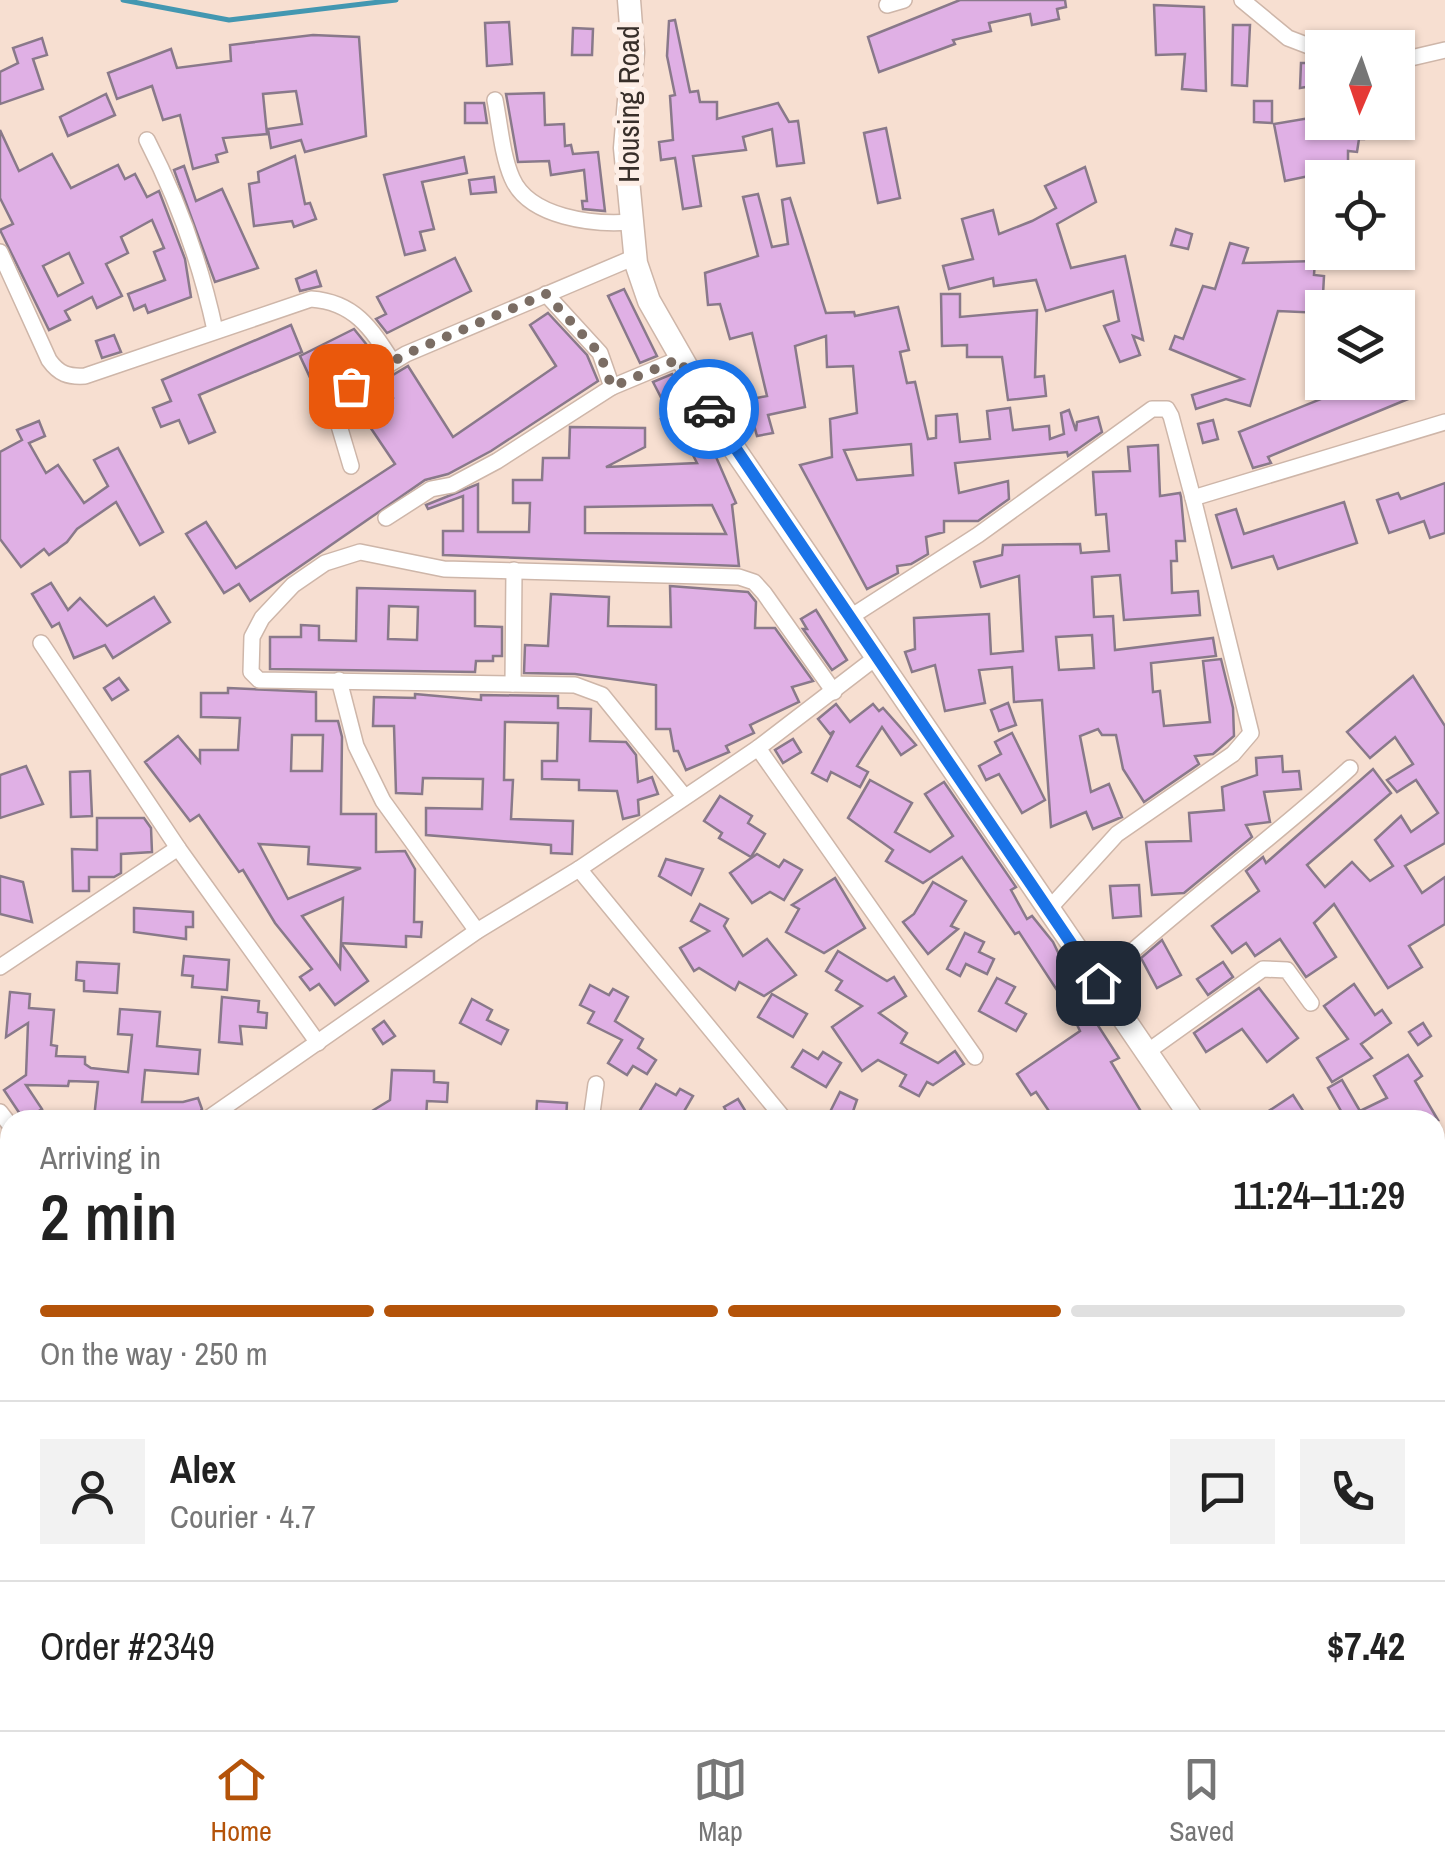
<!DOCTYPE html>
<html lang="en">
<head>
<meta charset="utf-8">
<style>
	body { margin:0; font-family:"Archivo Narrow",sans-serif; background:#f2f2f2; color:#222; height:100vh; display:flex; flex-direction:column; font-size:38px; white-space:nowrap }
	* { box-sizing:border-box; margin:0 }
	p { font-size:32px; color:#767676 }
	.icon { flex:none; width:55px; height:55px; fill:none; stroke:currentColor; stroke-width:2; stroke-linecap:round; stroke-linejoin:round }
	.map { position:relative; flex:1; overflow:hidden }
	.drawer { position:absolute; left:0px; top:1110px; width:1445px; height:620px; display:flex; flex-direction:column; background:#fff; border-radius:30px 30px 0 0; box-shadow:0 2px 8px #0004 }
	.drawer>* { flex:none }
	.needle { width:65px; rotate:182deg }
	.tools { position:absolute; left:1305px; top:30px; display:grid; gap:20px }
	.tools a { display:grid; place-items:center; width:110px; height:110px; border-radius:0px; background:#fff; box-shadow:0 2px 8px #0004; font-size:50px }
	.pin { position:absolute; display:grid; place-items:center; width:85px; height:85px; color:#fff; margin:-42px; border-radius:20px; box-shadow:0 5px 15px #0006 }
	.courier { position:absolute; display:grid; place-items:center; width:100px; height:100px; margin:-50px; border:8px solid #1a73e8; border-radius:50%; background:#fff; color:#222; box-shadow:0 2px 12px #0007 }
	.head em { font-style:normal; font-weight:600 }
	.head div { display:flex; flex-direction:column-reverse }
	.head { display:flex; align-items:center; justify-content:space-between; height:170px; padding:0 40px }
	h1 { font-size:65px; font-weight:600; line-height:75px }
	.bar { display:grid; grid-template-columns:repeat(4,1fr); gap:15px 10px; align-content:center; height:120px; padding:0 40px }
	.bar i { height:12px; border-radius:8px; background:#e0e0e0 }
	.bar .current { background:#b45309 }
	.bar p { grid-column:span 4 }
	.line { display:flex; align-items:center; gap:25px; padding:0 40px; border-top:2px solid #e0e0e0 }
	.line div { flex:1 }
	.round { display:grid; place-items:center; flex:none; width:105px; height:105px; border-radius:0px; background:#f2f2f2 }
	.tabs { display:flex; justify-content:space-around; align-items:center; height:140px; border-top:2px solid #e0e0e0; background:#fff; font-size:28px; color:#767676 }
	.tabs a { display:grid; justify-items:center; gap:5px }
	.tabs .current { color:#b45309 }
	.map>svg:first-child { display:block }
	.built { fill:#f2d3c1 }
	.lines { fill:none; stroke-linecap:round; stroke-linejoin:round }
	.stream { stroke:#4397b1; stroke-width:5 }
	.building { fill:#e0b0e5; stroke:#89798a; stroke-width:2.5; fill-rule:evenodd }
	.lane-casing { stroke:#ceb6a9; stroke-width:10 }
	.street-casing { stroke:#ceb6a9; stroke-width:18 }
	.secondary-casing { stroke:#ceb6a9; stroke-width:25 }
	.lane { stroke:#fff; stroke-width:8 }
	.street { stroke:#fff; stroke-width:15 }
	.secondary { stroke:#fff; stroke-width:22 }
	.done { stroke:#7b6d64; stroke-width:10; stroke-dasharray:0 18 }
	.route { stroke:#1a73e8; stroke-width:12 }
	.labels { text-anchor:middle; stroke-width:10; stroke-linejoin:round; paint-order:stroke }
	.street-label { font-size:30px; fill:#382f2a; stroke:#fdeee6 }
</style>
</head>
<body>
<div class="map">
<svg width="1445" height="1730" viewBox="0 0 1445 1730">
	<rect width="100%" height="100%" fill="#f7dfd1"/>
	<!-- built -->
	<polygon class="built" points="1445,1245 1445,1386 1435,1393 1435,1251"/>
	<g class="lines">
		<!-- stream -->
		<polyline class="stream" points="123,0 229,20 396,0"/>
	</g>
	<!-- building -->
	<g class="building">
		<polygon points="960,0 1065,0 1066,7 1057,9 1059,19 1032,25 1030,14 989,23 991,31 953,40 955,44 879,72 868,37"/>
		<polygon points="1154,5 1204,7 1206,91 1182,89 1185,54 1156,55"/>
		<polygon points="675,20 690,92 698,91 700,102 717,102 717,119 778,103 789,122 798,121 804,163 777,166 772,129 743,137 746,150 693,156 701,206 683,209 675,158 661,160 659,142 673,140 670,96 675,95 667,56 669,21"/>
		<polygon points="509,22 512,64 487,66 485,23"/>
		<polygon points="1233,25 1250,25 1247,86 1232,85"/>
		<polygon points="573,28 593,29 592,55 572,55"/>
		<polygon points="313,35 359,37 366,136 305,152 301,140 271,148 268,129 302,124 296,91 263,94 267,134 223,138 227,152 216,155 218,162 193,169 180,115 163,120 152,86 117,99 108,73 171,49 177,68 231,61 230,45"/>
		<polygon points="42,38 47,55 33,59 43,89 0,104 0,72 18,63 13,48"/>
		<polygon points="1301,63 1318,63 1318,85 1300,88"/>
		<polygon points="1322,88 1322,122 1365,125 1364,139 1359,139 1357,152 1348,151 1348,173 1309,172 1309,176 1285,181 1274,124 1310,118 1307,89"/>
		<polygon points="544,93 545,125 564,124 565,146 571,145 573,154 598,152 605,211 583,209 582,201 587,201 584,170 551,175 549,161 518,162 506,94"/>
		<polygon points="106,94 115,115 68,136 60,117"/>
		<polygon points="1254,101 1272,101 1272,123 1254,122"/>
		<polygon points="465,103 484,103 487,123 465,123"/>
		<polygon points="886,128 900,198 878,203 864,133"/>
		<path d="M0 130 19 171 52 154 71 188 118 165 125 179 135 174 147 197 159 191 185 259 191 297 148 313 145 305 134 310 128 294 165 280 154 252 164 248 152 220 121 237 128 253 106 264 122 296 97 308 92 297 65 311 70 320 49 330 0 230 13 224 0 198ZM69 253 83 283 58 296 43 266Z"/>
		<polygon points="295,156 305,204 310,203 316,219 294,227 292,221 254,226 249,184 259,182 258,172"/>
		<polygon points="464,157 467,173 422,182 434,229 420,232 425,250 405,255 384,175"/>
		<polygon points="184,166 196,201 222,189 258,268 215,282 174,170"/>
		<polygon points="1085,167 1096,202 1057,224 1071,268 1125,256 1143,340 1133,336 1140,355 1120,362 1104,326 1119,321 1113,291 1046,311 1036,280 994,286 993,278 949,289 943,266 973,259 962,219 993,210 999,234 1032,221 1056,208 1045,186"/>
		<polygon points="494,177 496,192 471,194 469,180"/>
		<path d="M758 194 772 247 788 244 782 200 790 198 826 313 854 312 855 316 898 307 909 350 900 352 907 383 915 382 928 439 936 438V416L957 414 960 442 990 439 987 411 1010 408 1013 430 1049 426 1050 439 1064 434 1061 413 1069 410 1076 431 1077 422 1098 417 1102 432 1068 456 1067 452 955 463 959 493 1008 481 1009 499 978 521H944V532L926 537 928 554 911 564 897 566 898 573 867 589 800 465 832 457 830 419 857 413 853 366 827 367 826 336 795 346 805 407 768 415 773 433 757 436 747 400 767 396 752 333 730 339 720 304 708 305 705 273 758 256 743 197ZM911 444 913 475 857 480 844 450Z"/>
		<polygon points="1176,229 1192,234 1188,249 1171,245"/>
		<polygon points="1230,243 1248,248 1243,263 1315,261 1314,275 1324,276 1322,313 1278,311 1250,406 1226,399 1196,409 1192,395 1243,379 1170,349 1175,336 1183,339 1203,286 1215,289"/>
		<polygon points="455,258 471,291 387,333 376,319 386,314 377,297"/>
		<polygon points="316,271 321,286 300,291 296,279"/>
		<polygon points="624,289 657,356 640,363 608,296"/>
		<polygon points="1373,292 1379,308 1334,308 1334,306"/>
		<polygon points="941,294 960,294 960,317 1037,310 1035,377 1044,376 1046,396 1008,400 1002,357 967,357 967,345 942,346"/>
		<polygon points="548,313 587,355 598,381 491,451 448,474 425,480 250,601 239,584 224,593 186,534 206,522 236,568 395,464 364,418 393,398 383,381 408,366 453,437 556,366 530,325"/>
		<polygon points="291,325 302,352 199,395 215,432 189,443 179,420 161,427 153,408 171,401 162,380"/>
		<polygon points="354,329 375,355 313,384 300,356"/>
		<polygon points="114,335 121,352 102,358 96,341"/>
		<path d="M672 374 713 450 736 503 732 505 739 566 443 555V531H463V496L428 509 426 505 478 484V532H529L530 503H513V480H542L543 458H569L570 427 645 428V447L606 467 697 463 680 430 670 435 661 419 670 415 653 382ZM712 505 726 534 585 533V507Z"/>
		<polygon points="1363,382 1407,382 1413,397 1268,457 1271,463 1253,468 1239,432"/>
		<polygon points="1213,420 1218,439 1203,443 1198,424"/>
		<polygon points="39,421 45,436 29,443 46,473 58,465 84,503 108,486 94,460 118,448 163,532 140,545 116,502 77,529 67,542 49,555 44,549 21,567 0,539 0,452 22,440 17,430"/>
		<path d="M1158 445 1160 496 1180 493 1181 497 1185 541H1176L1177 561H1171L1172 593 1198 591 1200 615 1124 620 1120 575 1092 577 1094 617 1113 616 1115 650 1213 638 1216 656 1151 663 1153 692 1160 691 1164 726 1210 722 1203 661 1221 659 1233 708 1234 736 1213 754 1195 756 1199 764 1144 802 1123 769 1116 735H1102L1098 729 1080 736 1091 792 1109 784 1122 817 1093 829 1086 812 1051 827 1042 700 1014 702 1012 667 979 670 985 703 945 711 935 665 912 672 905 652 915 649 914 618 989 614 991 654 1023 651 1019 576 981 587 974 562 1002 555 1003 545 1080 544 1081 553 1109 551 1106 514 1096 515 1093 472 1130 471 1128 447ZM1092 635 1094 668 1059 670 1056 637Z"/>
		<polygon points="1445,483 1445,533 1430,538 1424,521 1389,533 1377,500 1398,493 1401,499"/>
		<polygon points="1344,502 1357,543 1278,569 1273,556 1232,568 1216,515 1236,509 1244,534"/>
		<polygon points="51,583 68,610 80,598 107,626 154,597 170,622 113,658 105,645 74,658 59,623 52,627 32,594"/>
		<polygon points="670,586 748,592 756,602 755,628 775,628 813,681 792,687 799,702 750,725 754,733 726,746 729,752 686,770 678,751 674,751 670,729 656,729 656,685 575,674 524,673 525,645 548,646 551,594 609,597 608,626 671,627"/>
		<path d="M357 588 475 591V626L502 627V656H493V661H476L475 672 270 669V637H301V625L319 626V640L356 641ZM389 606 418 607 417 640 388 639Z"/>
		<polygon points="816,610 847,660 832,670 803,629 807,629 801,619"/>
		<polygon points="1413,676 1445,726 1445,843 1405,866 1422,893 1445,877 1445,924 1409,946 1422,967 1388,988 1334,904 1314,923 1336,957 1306,977 1280,939 1255,956 1246,943 1232,953 1212,926 1259,891 1246,871 1263,857 1266,863 1373,769 1391,793 1307,865 1325,887 1352,862 1370,881 1393,866 1375,840 1401,816 1411,832 1438,813 1416,780 1397,792 1387,780 1413,764 1395,737 1370,758 1347,732"/>
		<polygon points="119,678 128,690 112,700 104,688"/>
		<path d="M228 688 316 692V721H338L342 737 341 814H376V852L405 851 415 869 414 922H422L421 937 406 936V947L341 943 343 898 302 916 340 968 341 943 368 981 335 1005 319 984 310 990 300 977 312 969 275 923 243 870 239 872 199 815 190 821 145 762 178 736 200 762V750H238L240 718 201 717V693H228ZM292 735H323L322 771H291ZM259 844 309 847 308 864 361 868 288 899Z"/>
		<polygon points="415,694 481,700 481,695 558,696 558,708 591,709 590,741 626,742 636,755 638,782 652,777 658,794 638,800 639,815 623,819 617,791 579,790 579,780 542,779 542,761 557,761 558,723 505,722 504,780 513,780 511,819 573,821 572,854 551,853 551,845 426,835 426,808 482,809 483,779 423,778 422,794 396,793 394,726 373,726 374,697 415,698"/>
		<polygon points="1008,703 1016,725 999,731 991,710"/>
		<polygon points="836,704 850,722 873,704 879,711 883,708 916,745 901,755 882,727 857,766 868,772 860,787 831,772 827,781 812,773 834,731 830,734 818,719"/>
		<polygon points="1012,733 1045,800 1022,813 999,774 986,780 979,766 1001,754 995,742"/>
		<polygon points="793,739 801,752 783,763 775,750"/>
		<polygon points="1282,756 1283,772 1299,771 1301,789 1264,792 1270,822 1246,825 1252,837 1184,893 1152,895 1146,842 1191,841 1189,813 1224,810 1222,787 1257,775 1256,758"/>
		<polygon points="26,766 43,804 0,818 0,775"/>
		<polygon points="90,771 92,816 71,817 70,772"/>
		<polygon points="870,780 912,803 895,832 930,852 953,836 925,794 944,782 1016,887 1011,890 1027,919 1032,916 1053,942 1079,996 1119,1058 1111,1062 1142,1113 1131,1120 1055,1120 1036,1092 1031,1095 1017,1074 1080,1031 1070,1010 1019,932 1015,934 962,857 923,883 886,861 893,850 848,818"/>
		<polygon points="720,796 752,816 748,823 765,834 751,857 719,838 722,833 704,821"/>
		<polygon points="97,818 144,818 151,828 152,852 121,854 121,873 114,877 89,877 89,891 73,891 72,849 97,850"/>
		<polygon points="757,854 779,867 784,860 802,870 784,900 770,892 752,903 730,873"/>
		<polygon points="666,859 703,869 691,895 659,876"/>
		<polygon points="0,876 23,882 32,922 0,914"/>
		<polygon points="835,878 865,928 824,953 786,932 799,909 792,905"/>
		<polygon points="933,882 966,901 951,926 958,929 928,954 903,922 914,914"/>
		<polygon points="1139,885 1141,916 1113,918 1110,886"/>
		<polygon points="700,904 728,919 724,926 743,956 767,939 796,975 764,996 739,982 735,990 699,968 694,971 680,948 709,931 691,921"/>
		<polygon points="134,908 193,912 193,927 186,927 186,939 134,932"/>
		<polygon points="965,933 984,942 979,952 994,959 987,974 966,964 960,976 947,969"/>
		<polygon points="1162,940 1181,975 1157,988 1141,958"/>
		<polygon points="838,951 887,981 894,977 906,996 879,1013 907,1033 901,1043 938,1063 955,1051 964,1064 933,1085 927,1082 919,1096 900,1086 906,1075 878,1060 862,1071 832,1027 862,1006 836,990 842,981 826,971"/>
		<polygon points="184,956 229,960 227,990 192,987 193,976 182,975"/>
		<polygon points="77,962 119,964 117,993 84,991 84,981 76,980"/>
		<polygon points="1223,962 1233,977 1208,995 1197,979"/>
		<polygon points="997,978 1015,987 1006,1003 1026,1014 1016,1031 979,1011"/>
		<polygon points="1354,984 1375,1015 1382,1010 1391,1023 1361,1044 1372,1058 1332,1082 1317,1058 1348,1039 1324,1006"/>
		<polygon points="590,985 609,995 613,989 628,997 615,1021 643,1039 638,1048 656,1060 647,1074 633,1066 627,1075 608,1063 622,1040 588,1023 594,1012 580,1005"/>
		<polygon points="1259,988 1298,1038 1267,1062 1242,1029 1206,1052 1194,1033"/>
		<polygon points="10,992 30,994 29,1008 54,1010 51,1045 57,1046 56,1056 85,1057 85,1064 91,1068 128,1072 132,1035 118,1034 120,1009 160,1012 157,1046 200,1050 198,1074 145,1070 142,1102 183,1102 198,1098 202,1109 195,1120 94,1118 98,1082 69,1081 68,1086 26,1085 42,1109 24,1120 4,1090 26,1075 28,1023 6,1037"/>
		<polygon points="772,994 807,1014 793,1037 758,1017"/>
		<polygon points="222,997 259,1001 258,1012 267,1013 266,1028 240,1026 242,1044 219,1042"/>
		<polygon points="472,999 492,1010 487,1020 508,1030 501,1044 460,1023"/>
		<polygon points="384,1021 395,1036 383,1044 373,1029"/>
		<polygon points="1423,1023 1431,1036 1418,1045 1409,1032"/>
		<polygon points="803,1050 818,1059 823,1052 841,1063 826,1087 792,1067"/>
		<polygon points="1408,1055 1422,1076 1415,1081 1438,1120 1341,1120 1345,1118 1328,1088 1342,1080 1360,1111 1387,1098 1374,1076"/>
		<polygon points="392,1070 434,1071 434,1082 448,1083 447,1102 427,1101 426,1119 364,1116 390,1100"/>
		<polygon points="656,1084 676,1095 680,1089 693,1096 679,1120 656,1120 640,1110"/>
		<polygon points="840,1092 857,1100 850,1120 826,1120"/>
		<polygon points="1293,1095 1309,1120 1255,1120"/>
		<polygon points="738,1099 751,1120 731,1120 724,1107"/>
		<polygon points="537,1101 567,1103 566,1120 536,1120"/>
	</g>
	<g class="lines">
		<defs>
			<g id="lane">
				<polyline points="1435,1298 1445,1311"/>
				<polyline points="1435,1370 1445,1362"/>
			</g>
			<g id="street">
				<polyline points="1242,0 1288,38 1322,51"/>
				<polyline points="887,5 904,0"/>
				<polyline points="1398,61 1445,50"/>
				<path d="M495 100C500 125 502 155 512 178 529 218 594 225 631 222"/>
				<path d="M147 140C179 202 200 261 215 330"/>
				<path d="M0 252 49 360C59 374 68 377 85 376L311 299C354 302 371 328 392 361"/>
				<polyline points="612,387 679,359"/>
				<polyline points="351,466 335,412 337,396 406,354 635,257"/>
				<polyline points="386,518 431,489 452,485 497,461 612,387 600,353 546,294"/>
				<polyline points="852,616 978,535 1152,409 1167,409 1171,416 1193,498"/>
				<polyline points="41,643 178,848 318,1043"/>
				<polyline points="339,680 356,746 383,801 477,931"/>
				<polyline points="513,684 514,570"/>
				<polyline points="758,748 975,1057"/>
				<polyline points="684,796 602,695 575,685 259,680 251,672 252,637 262,618 293,585 325,563 360,552 444,569 739,577 754,582 764,593 834,692"/>
				<polyline points="1048,910 1117,834 1233,754 1251,733 1193,498 1445,422"/>
				<polyline points="0,967 178,848"/>
				<path d="M1097 983C1178 907 1268 843 1350 768"/>
				<polyline points="1147,1052 1263,969 1287,970 1311,1003"/>
				<polyline points="0,1112 10,1125"/>
				<polyline points="206,1120 477,931 579,869"/>
				<polyline points="591,1120 596,1084"/>
				<polyline points="785,1120 579,869 758,748 878,656"/>
				<polyline points="1435,1233 1445,1228"/>
				<polyline points="0,1262 10,1255"/>
				<polyline points="0,1327 10,1340"/>
				<polyline points="0,1507 10,1522"/>
				<polyline points="1435,1638 1445,1631"/>
				<polyline points="143,1720 150,1730"/>
				<polyline points="572,1720 588,1730"/>
				<polyline points="229,1730 257,1720"/>
				<polyline points="1308,1730 1322,1720"/>
			</g>
			<g id="secondary">
				<polyline points="629,0 633,52 625,148 636,263 649,301 729,441 1193,1120"/>
				<polyline points="1435,1493 1445,1509"/>
				<polyline points="987,1730 1000,1720"/>
			</g>
		</defs>
		<!-- lane casing -->
		<use href="#lane" class="lane-casing"/>
		<!-- street casing -->
		<use href="#street" class="street-casing"/>
		<!-- secondary casing -->
		<use href="#secondary" class="secondary-casing"/>
		<!-- lane -->
		<use href="#lane" class="lane"/>
		<!-- street -->
		<use href="#street" class="street"/>
		<!-- secondary -->
		<use href="#secondary" class="secondary"/>
	</g>
	<g class="lines">
		<!-- done -->
		<polyline class="done" points="351,386 406,354 546,294 600,354 612,387 679,359 709,409"/>
		<!-- route -->
		<polyline class="route" points="709,409 1098,983"/>
	</g>
	<g class="labels">
		<!-- street labels -->
		<g class="street-label">
			<text transform="translate(629 104) rotate(-90)" y="10">Housing Road</text>
		</g>
	</g>
</svg>
<div class="tools">
<a><svg class="needle" viewBox="-14 -14 28 28"><path d="M0-13l5 13h-10z" fill="#e53935"/><path d="M0 13l5-13h-10z" fill="#767676"/></svg></a>
<a><svg class="icon" aria-label="locate" viewBox="0 0 24 24"><circle cx="12" cy="12" r="6"/><path d="M12 2v4M12 18v4M2 12h4M18 12h4"/></svg></a>
<a><svg class="icon" aria-label="layers" viewBox="0 0 24 24"><path d="M12 4l9 5-9 5-9-5zM3 14l9 5 9-5"/></svg></a>
</div>
<div class="pin" style="left:351px;top:386px;background:#ea580c"><svg class="icon" aria-label="bag" viewBox="0 0 24 24"><path d="M5 8h14l-1 12H6zM9 8a3 3 0 0 1 6 0"/></svg></div>
<div class="pin" style="left:1098px;top:983px;background:#1f2937"><svg class="icon" aria-label="home" viewBox="0 0 24 24"><path d="M3 11l9-7 9 7M6 9v11h12V9"/></svg></div>
<div class="courier" style="left:709px;top:409px"><svg class="icon" aria-label="car" viewBox="0 0 24 24"><path d="M5 17H2v-5l4-1 3-4h7l3 4 3 1v5h-3M9 17h6M6 11h13"/><circle cx="7" cy="17" r="2"/><circle cx="17" cy="17" r="2"/></svg></div>
<section class="drawer">
<div class="head"><div><h1>2 min</h1><p>Arriving in</p></div><em>11:24–11:29</em></div>
<div class="bar"><i class="current"></i><i class="current"></i><i class="current"></i><i></i><p>On the way · 250 m</p></div>
<div class="line" style="height:180px"><a class="round"><svg class="icon" aria-label="person" viewBox="0 0 24 24"><circle cx="12" cy="8" r="4"/><path d="M4 21q1-7 8-7t8 7"/></svg></a><div><b>Alex</b><p>Courier · 4.7</p></div><a class="round"><svg class="icon" aria-label="chat" viewBox="0 0 24 24"><path d="M4 5h16v11H9l-5 4z"/></svg></a><a class="round"><svg class="icon" aria-label="phone" viewBox="0 0 24 24"><path d="M5 4h4l2 5-3 2q2 4 5 5l2-3 5 2v4C11 20 4 13 5 4z"/></svg></a></div>
<div class="line" style="height:130px"><div>Order #2349</div><b>$7.42</b></div>
</section>
</div>
<nav class="tabs">
<a class="current"><svg class="icon" aria-label="home" viewBox="0 0 24 24"><path d="M3 11l9-7 9 7M6 9v11h12V9"/></svg>Home</a>
<a><svg class="icon" aria-label="map" viewBox="0 0 24 24"><path d="M3 6l6-2 6 2 6-2v14l-6 2-6-2-6 2zM9 4v14M15 6v14"/></svg>Map</a>
<a><svg class="icon" aria-label="saved" viewBox="0 0 24 24"><path d="M7 4h10v16l-5-4-5 4z"/></svg>Saved</a>
</nav>
</body>
</html>
